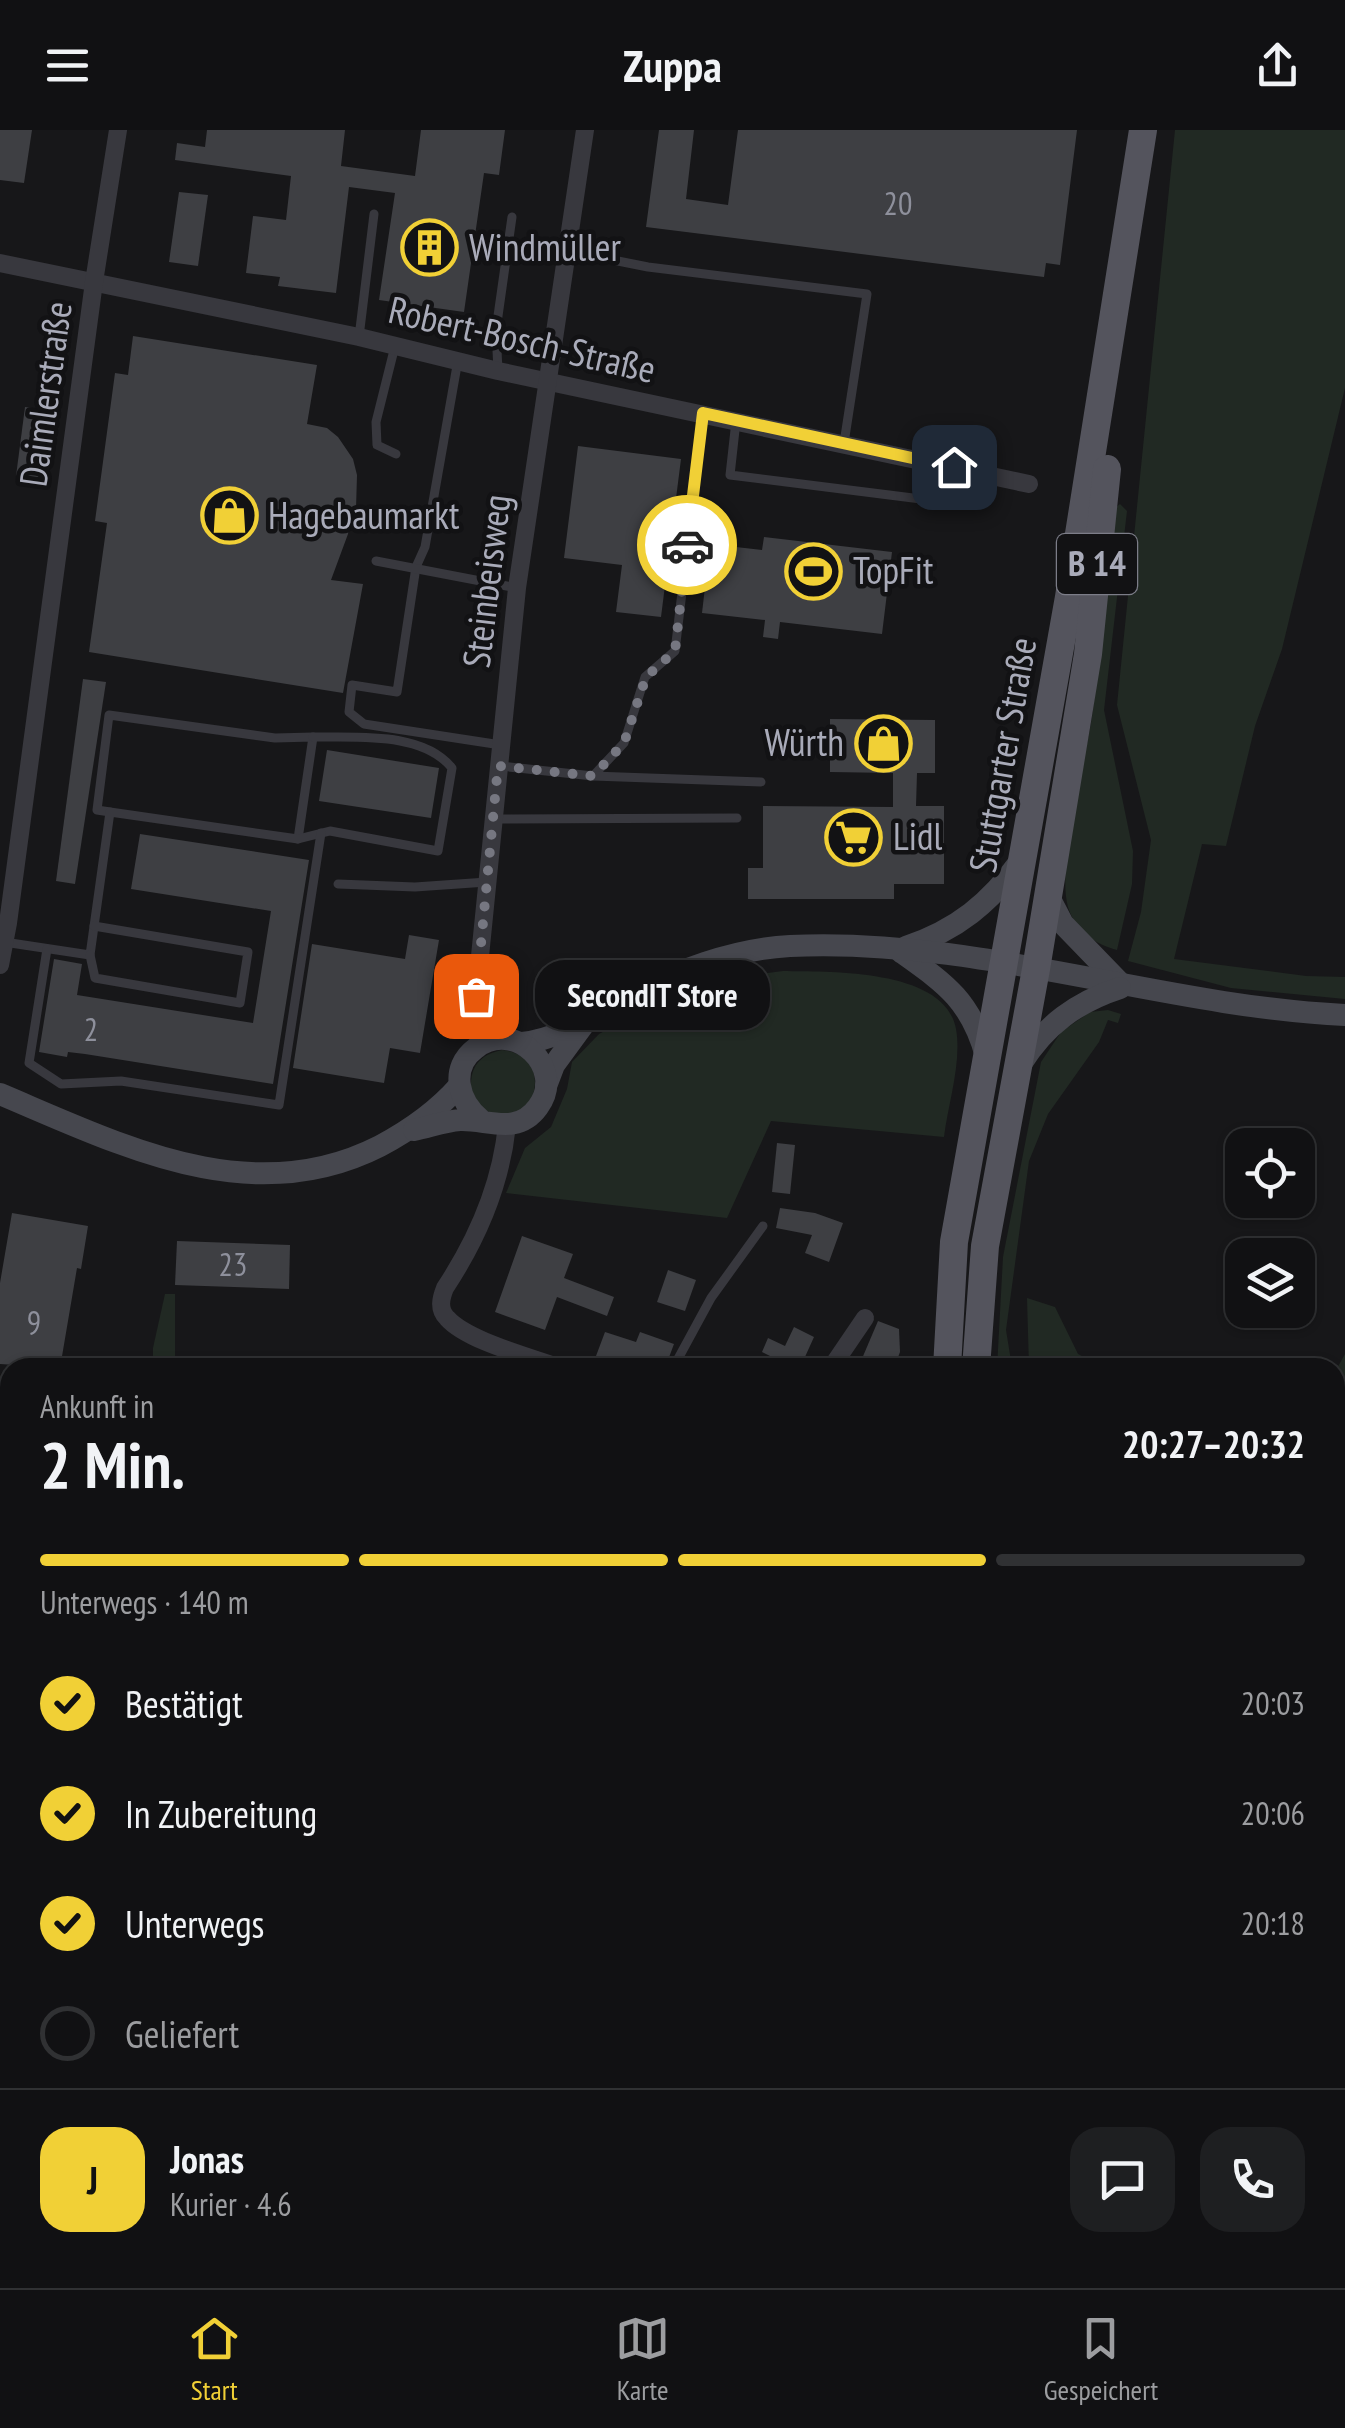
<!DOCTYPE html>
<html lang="de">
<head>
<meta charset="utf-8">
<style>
	body { margin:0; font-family:"PT Sans Narrow",sans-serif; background:#1e1f21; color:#f1f3f6; height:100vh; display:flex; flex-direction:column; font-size:38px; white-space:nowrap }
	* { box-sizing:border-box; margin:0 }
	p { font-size:32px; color:#9c9da0 }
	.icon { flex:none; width:55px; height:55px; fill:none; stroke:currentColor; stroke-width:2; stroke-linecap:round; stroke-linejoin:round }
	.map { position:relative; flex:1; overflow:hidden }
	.drawer { position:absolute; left:0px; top:1228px; width:1345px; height:932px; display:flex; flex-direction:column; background:#111113; border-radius:30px 30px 0 0; box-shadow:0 2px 8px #0004,0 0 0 2px #303133 }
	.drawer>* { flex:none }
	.tools { position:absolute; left:1225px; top:998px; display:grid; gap:20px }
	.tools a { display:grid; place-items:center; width:90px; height:90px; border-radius:20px; background:#111113; box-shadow:0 2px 8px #0004,0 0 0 2px #303133; font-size:50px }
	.pin { position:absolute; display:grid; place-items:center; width:85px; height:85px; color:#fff; margin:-42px; border-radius:20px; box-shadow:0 5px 15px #0006 }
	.courier { position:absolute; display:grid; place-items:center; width:100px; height:100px; margin:-50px; border:8px solid #f1d036; border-radius:50%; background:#fff; color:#222; box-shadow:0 2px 12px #0007 }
	.bubble { position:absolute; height:70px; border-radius:30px; background:#111113; box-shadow:0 2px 8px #0004,0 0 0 2px #303133; font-size:32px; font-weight:700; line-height:70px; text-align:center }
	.overview em { font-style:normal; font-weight:700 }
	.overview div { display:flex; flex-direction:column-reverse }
	.overview { display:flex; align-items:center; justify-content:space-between; height:170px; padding:0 40px }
	h1 { font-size:65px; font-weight:700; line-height:75px }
	.bar { display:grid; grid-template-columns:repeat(4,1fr); gap:15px 10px; align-content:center; height:120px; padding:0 40px }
	.bar i { height:12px; border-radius:8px; background:#303133 }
	.bar .on { background:#f1d036 }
	.bar p { grid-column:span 4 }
	.line { display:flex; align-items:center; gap:25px; padding:0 40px; border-top:2px solid #303133 }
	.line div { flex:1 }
	.round { display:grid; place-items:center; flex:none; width:105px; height:105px; border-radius:30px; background:#1e1f21 }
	ol { padding:0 40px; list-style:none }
	li { display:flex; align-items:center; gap:30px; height:110px }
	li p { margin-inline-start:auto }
	li .icon { padding:10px; border-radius:50%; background:#f1d036; color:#111; stroke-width:4 }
	li:last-child { color:#9c9da0 }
	li i { width:55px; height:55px; border:5px solid #303133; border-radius:50% }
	header { display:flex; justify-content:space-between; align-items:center; height:130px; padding:0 40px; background:#111113; font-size:45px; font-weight:700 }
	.menu { display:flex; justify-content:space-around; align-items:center; height:140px; border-top:2px solid #303133; background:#111113; font-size:28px; color:#9c9da0 }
	.menu a { display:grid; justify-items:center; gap:5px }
	.menu .on { color:#f1d036 }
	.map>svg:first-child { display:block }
	.green { fill:#212923 }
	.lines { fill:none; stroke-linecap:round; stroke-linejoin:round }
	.stream { stroke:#2d333d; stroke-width:5 }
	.building { fill:#3e3f43 }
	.lane { stroke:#38383e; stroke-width:9 }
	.street { stroke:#38383e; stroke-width:18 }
	.secondary { stroke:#46474e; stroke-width:22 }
	.primary { stroke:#54545d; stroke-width:28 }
	.done { stroke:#767781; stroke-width:10; stroke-dasharray:0 18 }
	.route { stroke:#f1d036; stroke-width:12 }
	.labels { text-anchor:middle; stroke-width:9; stroke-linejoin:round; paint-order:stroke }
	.number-label { font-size:32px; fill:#8e909c }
	.shield { fill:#121214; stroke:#7c7d88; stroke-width:2.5 }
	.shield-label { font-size:35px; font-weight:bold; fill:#a9abb9 }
	.poi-label { font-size:38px; fill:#a9abb9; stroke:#121214; text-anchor:start }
	.street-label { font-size:38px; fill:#a9abb9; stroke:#121214 }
</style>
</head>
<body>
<header><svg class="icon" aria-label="menu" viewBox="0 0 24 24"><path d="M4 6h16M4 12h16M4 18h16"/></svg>Zuppa<svg class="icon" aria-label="share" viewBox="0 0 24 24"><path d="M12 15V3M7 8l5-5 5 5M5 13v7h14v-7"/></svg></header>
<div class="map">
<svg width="1345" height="2158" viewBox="0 0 1345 2158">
	<rect width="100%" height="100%" fill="#171719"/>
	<!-- green -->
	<g class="green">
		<polygon points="1175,0 1345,0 1345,258 1282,519 1255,596 1226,716 1202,714 1174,829 1306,846 1345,847 1345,869 1231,858 1128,831 1141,782 1151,710 1117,575"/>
		<path d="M1120 374 1127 381 1104 580 1133 721 1132 754 1117 820C1094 814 1075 800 1068 777 1056 734 1087 628 1093 579 1102 513 1107 447 1113 380Z"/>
		<path d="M783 841C829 842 945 838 956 899 962 932 948 974 944 1007L771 991 727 1088 506 1063 525 1018 551 997 567 959 572 932 599 904 645 879 731 848Z"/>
		<polygon points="1108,880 1121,884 1118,893 1108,890 1099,912 1048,984 1029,1031 1006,1200 1012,1237 997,1238 1003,1127 1041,932 1061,902 1090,882"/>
		<path d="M502 920C536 924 541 950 529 978L499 989 472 971C468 944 473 926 502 920Z"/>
		<polygon points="165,1164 175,1164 175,1237 153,1237 153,1218"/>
		<polygon points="1027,1168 1055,1177 1078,1224 1104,1237 1029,1237"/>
		<polygon points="1345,1224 1345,1433 1335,1433 1335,1242"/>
		<polygon points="796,2150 1077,2150 1079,2158 794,2158"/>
	</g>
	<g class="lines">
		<!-- stream -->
		<polyline class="stream" points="1335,1298 1345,1278"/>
	</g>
	<!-- building -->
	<g class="building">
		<polygon points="0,0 32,0 24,53 0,50"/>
		<polygon points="207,0 345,0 341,36 415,46 421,0 505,0 499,45 484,43 464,182 379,170 395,63 349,57 336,163 278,156 280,147 246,143 253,86 286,90 291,46 175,30 177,13 205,17"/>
		<polygon points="659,0 694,0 686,69 728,75 738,0 1077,0 1060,135 1046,133 1044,147 646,97"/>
		<polygon points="179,62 208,65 198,136 169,132"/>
		<polygon points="133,206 317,235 307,294 327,298 338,307 353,329 357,345 356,379 352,378 348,404 331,450 363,454 343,563 89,522 107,393 95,391 115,243 128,245"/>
		<polygon points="25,277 47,280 38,349 16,346"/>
		<polygon points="578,316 681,329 661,487 616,482 622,435 564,428"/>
		<polygon points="764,407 892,422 882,504 780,492 778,509 763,507 765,490 702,483 710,414 762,420"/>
		<polygon points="83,549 106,552 75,754 56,751"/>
		<polygon points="830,589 935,590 935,643 917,643 916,676 944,676 944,754 894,754 894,769 748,769 748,738 763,738 763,676 893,677 893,643 830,642"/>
		<polygon points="327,620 439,638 431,688 319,671"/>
		<polygon points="140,704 309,730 273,954 85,924 68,922 67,927 39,922 54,829 82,834 77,865 253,893 271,781 131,759"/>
		<polygon points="409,805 439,810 420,923 390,918 384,953 293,938 312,814 405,829"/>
		<polygon points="777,1013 795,1015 790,1064 772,1062"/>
		<polygon points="780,1078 815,1083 843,1093 829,1132 805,1123 812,1105 776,1098"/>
		<polygon points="12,1083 88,1096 81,1139 77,1138 60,1238 0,1234 0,1153"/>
		<polygon points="522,1106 573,1124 564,1148 614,1167 607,1186 557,1167 545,1200 495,1182"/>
		<polygon points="177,1111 290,1115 289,1159 175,1155"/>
		<polygon points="668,1140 696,1150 685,1181 657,1172"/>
		<polygon points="878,1191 899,1199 900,1222 894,1238 858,1238"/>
		<polygon points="794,1197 814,1207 800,1238 786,1238 777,1233 778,1230 762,1222 768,1208 785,1216"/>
		<polygon points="605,1202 636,1212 640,1202 674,1214 665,1238 628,1238 596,1226"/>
	</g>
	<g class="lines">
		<!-- lane -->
		<g class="lane">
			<polyline points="568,121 648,137 867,164 844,313"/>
			<polyline points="359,207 374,84"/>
			<polyline points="395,216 376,292 377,315 396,324"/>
			<polyline points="458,230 425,417 416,437 397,562 352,555 349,582 364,594 501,615"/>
			<polyline points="498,241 496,200 512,87"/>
			<polyline points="736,291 730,345 921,369 924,343 918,331"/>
			<polyline points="376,431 517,458"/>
			<polyline points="500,636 593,646 624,613 645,547 675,521 703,286"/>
			<polyline points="593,646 761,652"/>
			<polyline points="110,682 97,680 109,585 275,608 313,607 298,709"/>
			<polyline points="495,689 737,688"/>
			<polyline points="338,754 415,757 487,752"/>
			<path d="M4 812 90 825 110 682 298 709 330 701 438 721 452 638C422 601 356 608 313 607"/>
			<polyline points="47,819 29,933 61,954 121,951 279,975 321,703"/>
			<polyline points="90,825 95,848 240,873 248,822 94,796"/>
			<polyline points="673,1238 711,1168 763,1096"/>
			<polyline points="1335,1450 1345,1451"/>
			<polyline points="0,1826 10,1818"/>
			<polyline points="0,1935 10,1948"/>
			<polyline points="0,2018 10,2011"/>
			<polyline points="0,2029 10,2044"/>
			<polyline points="399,2158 451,2153"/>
		</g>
		<!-- street -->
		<g class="street">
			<polyline points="0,133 359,207 498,241 1029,354"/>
			<polyline points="0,835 8,793 94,152 118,0"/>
			<polyline points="488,911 476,866 517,458 585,0"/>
			<path d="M507 995C501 1055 478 1108 445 1158 441 1168 438 1179 447 1188 467 1211 531 1227 560 1238"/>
			<polyline points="831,1238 865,1188"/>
			<polyline points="0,1731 10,1746"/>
			<polyline points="1335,1773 1345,1772"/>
			<polyline points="1291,2151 1345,2152"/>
			<polyline points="230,2158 231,2150"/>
			<polyline points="592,2158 595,2150"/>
		</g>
		<!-- secondary -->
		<g class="secondary">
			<polyline points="1048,765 1063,794 1123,856"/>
			<path d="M906 817C957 800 990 773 1021 730"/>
			<path d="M901 822C946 854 971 871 986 926"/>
			<path d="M522 913C561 909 591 886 625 868 674 841 734 819 790 816 977 807 1159 876 1345 885"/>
			<path d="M1021 934C1045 895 1077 872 1120 858"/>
			<polyline points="546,956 554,935 584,894"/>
			<path d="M0 964C121 1015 251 1082 380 1016 410 1000 437 981 459 956"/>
			<path d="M414 1000C429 997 445 991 460 990 488 989 517 1006 538 977 567 938 514 888 476 918 449 938 458 971 481 990"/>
		</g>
		<!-- primary -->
		<g class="primary">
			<polyline points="947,1238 954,1112 1069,467 1143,0"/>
			<polyline points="976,1238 985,1116 1036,839 1088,524 1107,339"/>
			<polyline points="0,2136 14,2158"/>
			<polyline points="1109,2150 1110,2158"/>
		</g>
	</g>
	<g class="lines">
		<!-- done -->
		<polyline class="done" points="476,866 498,636 593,646 624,613 646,547 675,521 687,415"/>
		<!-- route -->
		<polyline class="route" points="687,415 703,283 954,337"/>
	</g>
	<!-- icons -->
	<defs>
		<symbol id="building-ring" viewBox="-11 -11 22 22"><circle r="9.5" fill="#121214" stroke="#f1d036" stroke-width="1.5"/><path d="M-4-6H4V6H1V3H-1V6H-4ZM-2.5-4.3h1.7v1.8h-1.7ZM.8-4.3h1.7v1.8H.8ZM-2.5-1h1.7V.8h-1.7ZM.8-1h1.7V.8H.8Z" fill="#f1d036"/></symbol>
		<symbol id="shop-ring" viewBox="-11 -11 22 22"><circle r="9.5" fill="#121214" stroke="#f1d036" stroke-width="1.5"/><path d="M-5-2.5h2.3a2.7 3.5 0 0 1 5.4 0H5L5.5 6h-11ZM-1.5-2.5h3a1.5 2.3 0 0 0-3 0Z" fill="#f1d036"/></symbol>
		<symbol id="stadium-ring" viewBox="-11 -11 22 22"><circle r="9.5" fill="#121214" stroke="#f1d036" stroke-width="1.5"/><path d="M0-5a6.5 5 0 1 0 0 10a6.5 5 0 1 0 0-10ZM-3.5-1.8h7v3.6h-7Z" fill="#f1d036"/></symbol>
		<symbol id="supermarket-ring" viewBox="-11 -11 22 22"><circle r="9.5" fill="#121214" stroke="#f1d036" stroke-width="1.5"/><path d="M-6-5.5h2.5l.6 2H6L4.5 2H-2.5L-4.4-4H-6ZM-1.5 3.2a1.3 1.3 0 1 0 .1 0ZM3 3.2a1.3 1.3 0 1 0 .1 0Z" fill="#f1d036"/></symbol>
	</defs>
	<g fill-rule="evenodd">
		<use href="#building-ring" x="398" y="86" width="63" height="63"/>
		<use href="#shop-ring" x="198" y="354" width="63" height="63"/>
		<use href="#stadium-ring" x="782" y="410" width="63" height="63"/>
		<use href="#shop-ring" x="852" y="582" width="63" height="63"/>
		<use href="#supermarket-ring" x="822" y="676" width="63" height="63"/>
	</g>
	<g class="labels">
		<!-- number labels -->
		<g class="number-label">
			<text x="898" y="85">20</text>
			<text x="91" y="911">2</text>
			<text x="233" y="1146">23</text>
			<text x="34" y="1204">9</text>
		</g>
		<!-- shield labels -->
		<rect class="shield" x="1057" y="404" width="80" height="60" rx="8"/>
		<g class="shield-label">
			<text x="1097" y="446">B 14</text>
		</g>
		<!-- poi labels -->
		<g class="poi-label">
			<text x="469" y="131">Windmüller</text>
			<text x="268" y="399">Hagebaumarkt</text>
			<text x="853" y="454">TopFit</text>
			<text x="844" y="626" text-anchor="end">Würth</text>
			<text x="893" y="720">Lidl</text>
		</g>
		<!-- street labels -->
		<g class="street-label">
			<text transform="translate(522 210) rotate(13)" y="13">Robert-Bosch-Straße</text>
			<text transform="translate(46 264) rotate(-82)" y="13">Daimlerstraße</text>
			<text transform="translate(487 451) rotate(-83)" y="13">Steinbeisweg</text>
			<text transform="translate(1003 625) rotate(-80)" y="13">Stuttgarter Straße</text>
		</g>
	</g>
</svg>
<div class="tools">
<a><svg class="icon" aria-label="locate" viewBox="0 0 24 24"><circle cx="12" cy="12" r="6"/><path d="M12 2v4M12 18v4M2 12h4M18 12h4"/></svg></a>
<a><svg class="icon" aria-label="layers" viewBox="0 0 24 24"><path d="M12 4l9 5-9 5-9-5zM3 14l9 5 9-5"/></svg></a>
</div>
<div class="pin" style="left:476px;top:866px;background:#ea580c"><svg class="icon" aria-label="bag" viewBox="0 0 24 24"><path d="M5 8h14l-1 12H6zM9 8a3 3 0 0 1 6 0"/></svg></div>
<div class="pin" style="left:954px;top:337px;background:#1f2937"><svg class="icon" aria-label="home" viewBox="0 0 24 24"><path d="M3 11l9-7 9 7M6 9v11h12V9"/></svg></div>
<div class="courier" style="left:687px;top:415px"><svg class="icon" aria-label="car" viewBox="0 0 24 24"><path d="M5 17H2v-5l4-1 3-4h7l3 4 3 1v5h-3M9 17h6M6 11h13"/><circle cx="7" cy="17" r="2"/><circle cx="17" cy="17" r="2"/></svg></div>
<div class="bubble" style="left:535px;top:830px;width:235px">SecondIT Store</div>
<section class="drawer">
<div class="overview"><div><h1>2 Min.</h1><p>Ankunft in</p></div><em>20:27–20:32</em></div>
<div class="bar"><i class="on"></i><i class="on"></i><i class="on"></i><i></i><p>Unterwegs · 140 m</p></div>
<ol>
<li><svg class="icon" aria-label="check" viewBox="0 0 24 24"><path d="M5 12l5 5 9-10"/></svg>Bestätigt<p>20:03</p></li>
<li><svg class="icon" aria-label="check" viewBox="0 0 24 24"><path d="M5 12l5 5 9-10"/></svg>In Zubereitung<p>20:06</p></li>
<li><svg class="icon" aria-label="check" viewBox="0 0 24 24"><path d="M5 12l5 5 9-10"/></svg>Unterwegs<p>20:18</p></li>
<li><i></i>Geliefert</li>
</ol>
<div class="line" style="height:180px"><b class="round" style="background:#f1d036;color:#111">J</b><div><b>Jonas</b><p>Kurier · 4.6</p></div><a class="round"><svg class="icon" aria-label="chat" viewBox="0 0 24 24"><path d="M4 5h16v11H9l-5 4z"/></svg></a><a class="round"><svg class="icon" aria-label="phone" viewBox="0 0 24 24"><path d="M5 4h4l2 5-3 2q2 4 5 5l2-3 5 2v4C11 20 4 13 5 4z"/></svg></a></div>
</section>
</div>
<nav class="menu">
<a class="on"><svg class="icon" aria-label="home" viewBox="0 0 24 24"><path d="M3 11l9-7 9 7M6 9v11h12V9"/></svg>Start</a>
<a><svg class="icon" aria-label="map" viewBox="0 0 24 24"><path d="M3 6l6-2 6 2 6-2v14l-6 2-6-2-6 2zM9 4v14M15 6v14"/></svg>Karte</a>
<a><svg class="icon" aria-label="saved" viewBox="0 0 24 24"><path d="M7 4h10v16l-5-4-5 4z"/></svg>Gespeichert</a>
</nav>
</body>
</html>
